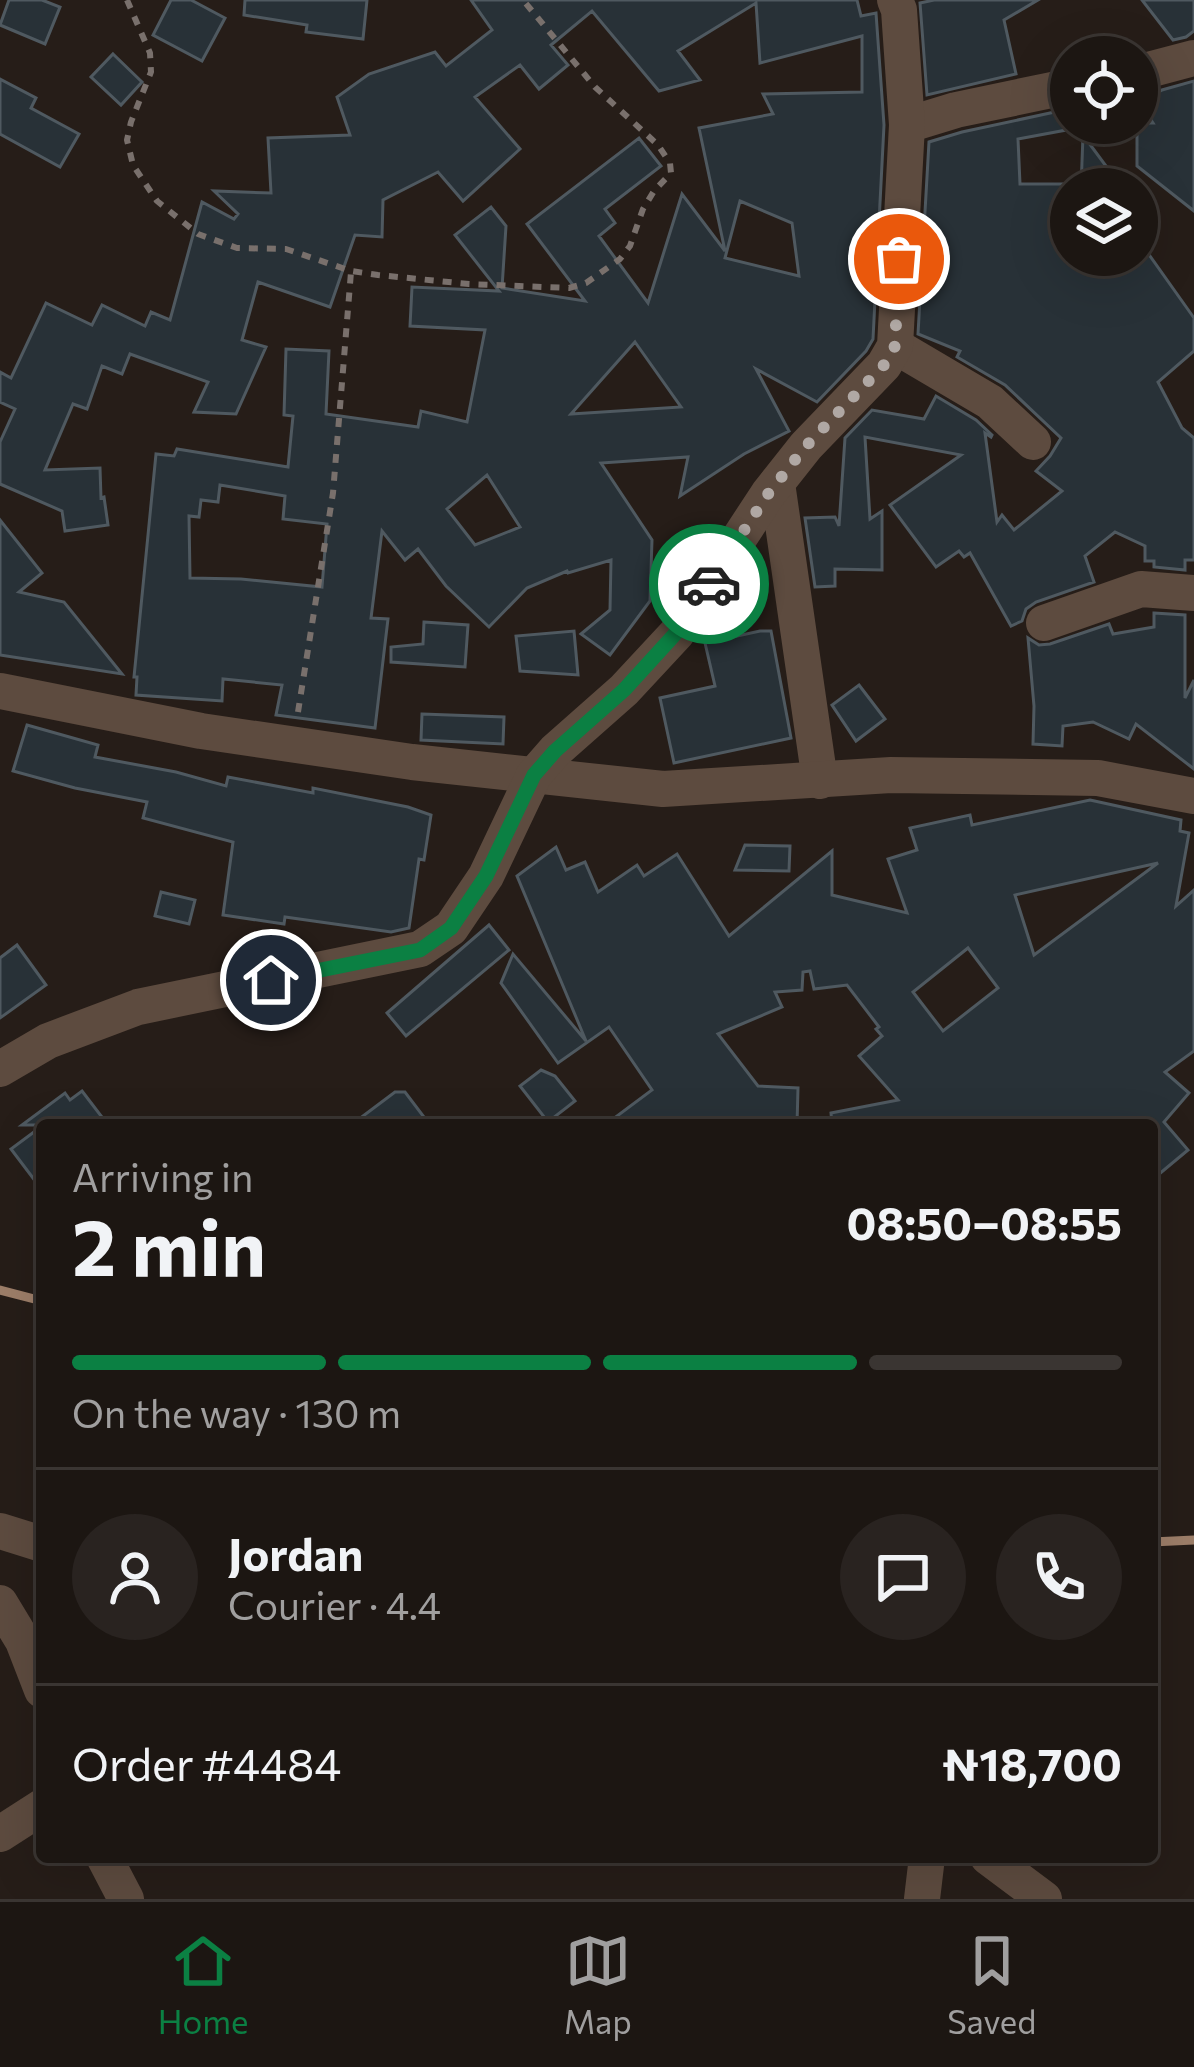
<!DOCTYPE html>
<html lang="en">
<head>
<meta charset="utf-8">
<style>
	body { margin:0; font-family:Commissioner,sans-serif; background:#292320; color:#f1f3f6; height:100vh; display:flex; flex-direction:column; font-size:45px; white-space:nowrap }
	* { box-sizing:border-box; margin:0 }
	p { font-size:39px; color:#a09f9f }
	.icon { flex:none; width:66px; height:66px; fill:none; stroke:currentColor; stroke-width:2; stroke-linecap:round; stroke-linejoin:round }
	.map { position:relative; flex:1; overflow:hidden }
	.details { position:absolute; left:36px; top:1119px; width:1122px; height:744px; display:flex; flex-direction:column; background:#1c1612; border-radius:12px; box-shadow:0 12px 48px #0002,0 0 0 3px #3a3532 }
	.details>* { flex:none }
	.tools { position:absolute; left:1050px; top:36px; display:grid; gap:24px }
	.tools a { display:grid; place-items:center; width:108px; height:108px; border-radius:50%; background:#1c1612; box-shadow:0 12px 48px #0002,0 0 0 3px #3a3532; font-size:60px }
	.pin { position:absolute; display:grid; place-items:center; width:102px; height:102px; color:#fff; margin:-51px; border:6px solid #fff; border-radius:50%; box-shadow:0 3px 12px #0007 }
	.courier { position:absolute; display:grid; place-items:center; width:120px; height:120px; margin:-60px; border:9px solid #0b8043; border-radius:50%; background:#fff; color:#222; box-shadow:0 3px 15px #0007 }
	.head em { font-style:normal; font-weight:700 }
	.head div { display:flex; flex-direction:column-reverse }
	.head { display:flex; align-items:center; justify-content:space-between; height:204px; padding:0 36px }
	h1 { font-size:78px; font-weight:700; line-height:90px }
	.bar { display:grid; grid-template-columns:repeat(4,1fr); gap:18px 12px; align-content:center; height:144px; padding:0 36px }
	.bar i { height:15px; border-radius:9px; background:#3a3532 }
	.bar .current { background:#0b8043 }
	.bar p { grid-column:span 4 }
	.line { display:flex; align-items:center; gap:30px; padding:0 36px; border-top:3px solid #3a3532 }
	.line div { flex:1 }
	.round { display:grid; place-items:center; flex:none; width:126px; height:126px; border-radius:63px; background:#292320 }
	.menu { display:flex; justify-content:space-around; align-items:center; height:168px; border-top:3px solid #3a3532; background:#1c1612; font-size:33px; color:#a09f9f }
	.menu a { display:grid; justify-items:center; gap:6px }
	.menu .current { color:#0b8043 }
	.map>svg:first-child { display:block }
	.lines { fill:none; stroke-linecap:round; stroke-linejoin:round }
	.stream { stroke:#9d7e69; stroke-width:9 }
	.building { fill:#283137; stroke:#4f5960; stroke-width:3; fill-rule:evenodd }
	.path { stroke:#79706c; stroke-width:6; stroke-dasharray:9 9; stroke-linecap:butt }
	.minor { stroke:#5d4b3f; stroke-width:36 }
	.done { stroke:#b0a8a4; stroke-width:12; stroke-dasharray:0 21.6 }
	.route { stroke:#0b8043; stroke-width:15 }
</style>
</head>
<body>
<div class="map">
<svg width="1194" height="1899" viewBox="0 0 1194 1899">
	<rect width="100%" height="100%" fill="#261d18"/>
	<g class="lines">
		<!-- stream -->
		<g class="stream">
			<polyline points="0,1290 42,1301"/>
			<polyline points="1152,1542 1194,1540"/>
		</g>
	</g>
	<!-- building -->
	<g class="building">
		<polygon points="9,0 42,0 60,7 45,44 0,25"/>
		<polygon points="171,0 191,0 225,18 202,61 153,35"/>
		<polygon points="245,0 367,0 363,39 306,32 307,25 244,15"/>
		<path d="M471 0H857L861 16 876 13 884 125 873 339 866 351 817 402 756 369 789 431 744 454 680 496 688 457 601 463 652 540 650 601 610 655 581 634 610 610 611 560 568 573 567 571 527 588 489 627 446 586 418 549 405 560 382 531 371 618 388 619 375 728 276 715 282 685 223 679 222 701 136 695 137 677H134L156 454 174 456 177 449 288 467 293 416 284 415 286 349 329 351 326 414 418 427 421 411 467 422 485 330 410 326 412 287 499 291 455 235 491 207 506 226 502 288 585 301 527 224 639 138 661 166 605 209 615 223 599 236 648 303 682 194 725 251 699 128 773 114 763 94 862 92V36L760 63 756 3 678 51 700 80 659 91 592 11 551 45 568 65 539 89 520 65 475 97 520 149 463 201 438 172 383 200 382 237 355 235 330 307 258 282 242 340 266 347 236 414 194 412 208 382 130 354 122 374 102 366 87 409 73 404 45 470 100 468 101 498 104 497 108 525 65 531 62 511 0 484V442L15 409 0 402V372L11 378 46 303 92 325 102 305 145 326 151 312 170 320 202 202 234 219 238 214 214 191 271 193 268 138 350 135 337 97 369 74 435 52 446 66 492 30ZM740 201 792 223 799 276 725 258ZM635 342 681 407 571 414ZM487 475 520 527 475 545 447 509ZM220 485 285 496 283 519 327 524 322 587 241 579 190 578 189 516 199 517 201 500 218 502Z"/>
		<polygon points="934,0 1038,0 1004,20 1016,74 927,95 920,3"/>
		<polygon points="1142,0 1194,0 1194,31 1186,37 1173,40"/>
		<polygon points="113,54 142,82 121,105 91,77"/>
		<polygon points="0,79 36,98 31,108 79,134 60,167 0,134"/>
		<polygon points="1194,81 1194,211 1137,166 1137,123 1153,123 1140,103 1162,90"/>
		<polygon points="1064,110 1071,123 1077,128 1018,139 1020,184 1071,184 1071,255 1137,255 1145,249 1194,318 1194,351 1158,382 1182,428 1194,438 1194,560 1185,560 1185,570 1154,567 1154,561 1145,561 1145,546 1115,532 1085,556 1094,582 1036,602 1026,609 1022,621 1011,626 970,553 964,557 959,551 936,567 890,505 961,455 865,437 870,519 882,511 882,570 835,569 835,586 815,587 805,518 835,517 839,526 845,438 872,410 924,419 936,396 976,420 992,435 991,437 985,433 997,522 1002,515 1014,530 1062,491 1036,471 1050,456 1061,438 1005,385 957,357 960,351 918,334 929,142 962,132"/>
		<polygon points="1083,135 1123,189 1081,189"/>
		<polygon points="0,520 42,573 19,592 64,602 122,674 0,655"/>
		<polygon points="1154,613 1185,615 1185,698 1194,680 1194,769 1136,724 1129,739 1093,722 1063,726 1062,746 1033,744 1034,706 1028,638 1039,645 1050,644 1109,624 1113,634 1154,627"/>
		<polygon points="424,622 468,625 465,667 391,662 391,647 423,644"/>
		<polygon points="574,631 578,675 520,671 516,636"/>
		<polygon points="760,631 771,631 791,738 674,763 660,698 715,686 705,643"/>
		<polygon points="859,685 885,719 856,741 832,705"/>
		<polygon points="422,714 504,717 503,744 421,740"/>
		<polygon points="27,725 98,745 95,757 176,772 226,786 228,777 313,793 313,788 408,807 431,815 424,860 419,859 409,928 391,932 285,917 284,924 223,915 233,842 143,818 147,802 75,788 13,771"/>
		<path d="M1090 800 1181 820 1180 831 1189 833 1176 906 1194 890V1051L1165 1072 1189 1093 1164 1122 1188 1150 1152 1180V1125H832L831 1113 898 1100 859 1056 882 1036 876 1029 879 1027 847 985 814 989 810 971 803 972 802 990 775 992 782 1007 718 1034 758 1086 798 1088 797 1125H605L652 1090 609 1027 558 1063 501 983 513 954 586 1041 517 876 556 847 566 870 585 862 598 892 637 865 644 876 677 854 729 936 832 851V895L907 913 888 859 917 850 910 828 970 815 972 825ZM1158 863 1034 955 1015 895ZM968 948 998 988 943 1031 913 992Z"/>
		<polygon points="745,845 790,846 789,871 735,870"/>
		<polygon points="161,892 195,900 189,924 155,916"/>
		<polygon points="489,925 509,950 406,1036 387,1013"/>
		<polygon points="17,945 46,985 0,1018 0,958"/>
		<polygon points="541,1070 555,1076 575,1101 548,1122 520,1086"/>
		<polygon points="82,1091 108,1125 22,1125 65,1093 70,1100"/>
		<polygon points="395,1092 405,1092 430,1125 351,1125"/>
		<polygon points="42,1126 42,1190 11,1149"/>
	</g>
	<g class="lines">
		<!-- path -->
		<g class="path">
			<polyline points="127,0 150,53 151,72 131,122 127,140 133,165 157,201 198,234 237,248 286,249 351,271 378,275 469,284 569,288 586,283 620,259 630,246 643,209 654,191 671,173 670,163 658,145 595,87 523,0"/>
			<polyline points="298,712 333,493 351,272"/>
		</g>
		<!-- minor -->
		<g class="minor">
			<polyline points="1137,73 1194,58"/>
			<polyline points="907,125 956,110 1071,86"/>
			<polyline points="895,346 990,402 1033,442"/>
			<polyline points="777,483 820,781"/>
			<polyline points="1044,623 1141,589 1194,593"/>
			<polyline points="0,691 201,731 412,762 663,789 891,775 1098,778 1194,796"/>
			<polyline points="0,1069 48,1041 138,1007 420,949 451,928 486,876 534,775 555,751 624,690 677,633 768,494 806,446 884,365 895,346 907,125 899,10 895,0"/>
			<polyline points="0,1531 42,1544"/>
			<polyline points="0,1603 23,1641 42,1690"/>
			<polyline points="0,1834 42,1807"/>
			<polyline points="104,1857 126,1899"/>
			<polyline points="988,1857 1044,1899"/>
			<polyline points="922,1899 927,1857"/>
		</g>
	</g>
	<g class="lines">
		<!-- done -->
		<polyline class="done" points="709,584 768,494 806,446 884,365 895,346 899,259"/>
		<!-- route -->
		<polyline class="route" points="271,980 420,950 451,928 486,876 534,775 555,751 624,690 676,633 709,584"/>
	</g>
</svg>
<div class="tools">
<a><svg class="icon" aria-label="locate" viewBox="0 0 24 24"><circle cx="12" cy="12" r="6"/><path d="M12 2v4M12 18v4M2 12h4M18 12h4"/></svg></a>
<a><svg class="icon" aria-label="layers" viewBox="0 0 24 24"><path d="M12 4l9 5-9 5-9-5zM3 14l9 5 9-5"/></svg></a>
</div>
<div class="pin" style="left:899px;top:259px;background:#ea580c"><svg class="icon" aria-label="bag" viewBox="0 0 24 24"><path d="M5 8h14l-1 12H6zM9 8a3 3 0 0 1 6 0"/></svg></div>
<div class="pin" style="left:271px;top:980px;background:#1f2937"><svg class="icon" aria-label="home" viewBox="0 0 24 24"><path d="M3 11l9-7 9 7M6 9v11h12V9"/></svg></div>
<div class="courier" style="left:709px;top:584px"><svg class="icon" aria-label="car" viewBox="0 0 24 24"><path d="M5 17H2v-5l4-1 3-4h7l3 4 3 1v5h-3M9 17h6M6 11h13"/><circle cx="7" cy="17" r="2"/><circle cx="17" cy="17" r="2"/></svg></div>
<section class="details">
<div class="head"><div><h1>2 min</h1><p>Arriving in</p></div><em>08:50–08:55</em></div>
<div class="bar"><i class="current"></i><i class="current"></i><i class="current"></i><i></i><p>On the way · 130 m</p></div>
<div class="line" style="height:216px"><a class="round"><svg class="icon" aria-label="person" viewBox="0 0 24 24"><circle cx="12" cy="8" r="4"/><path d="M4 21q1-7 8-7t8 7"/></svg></a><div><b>Jordan</b><p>Courier · 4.4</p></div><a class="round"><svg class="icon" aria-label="chat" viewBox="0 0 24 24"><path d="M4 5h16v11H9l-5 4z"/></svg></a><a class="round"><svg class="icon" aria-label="phone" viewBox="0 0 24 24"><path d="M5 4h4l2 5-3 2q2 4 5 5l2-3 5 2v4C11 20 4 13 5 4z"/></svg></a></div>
<div class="line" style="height:156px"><div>Order #4484</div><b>₦18,700</b></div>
</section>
</div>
<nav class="menu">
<a class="current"><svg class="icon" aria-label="home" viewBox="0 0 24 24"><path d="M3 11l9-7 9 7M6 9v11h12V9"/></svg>Home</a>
<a><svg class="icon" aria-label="map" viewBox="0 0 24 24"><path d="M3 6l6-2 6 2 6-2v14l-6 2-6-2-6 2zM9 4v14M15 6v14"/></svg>Map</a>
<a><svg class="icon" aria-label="saved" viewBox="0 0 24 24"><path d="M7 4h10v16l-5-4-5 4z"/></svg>Saved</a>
</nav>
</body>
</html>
